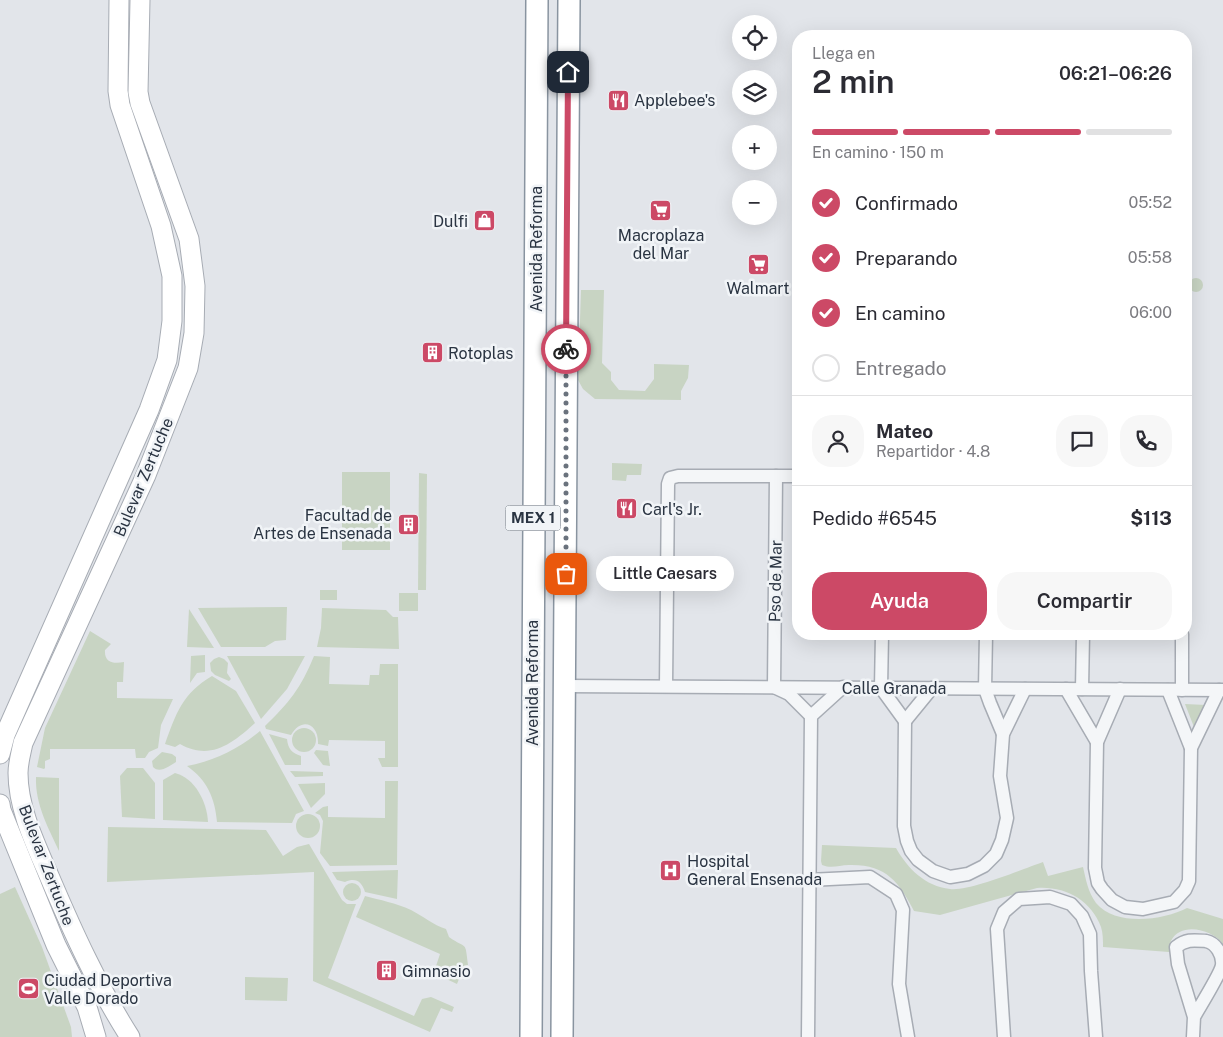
<!DOCTYPE html>
<html lang="es">
<head>
<meta charset="utf-8">
<style>
	body { margin:0; font-family:"Public Sans",sans-serif; background:#f7f7f7; color:#2b2b33; height:100vh; display:flex; flex-direction:column; font-size:19px; white-space:nowrap }
	* { box-sizing:border-box; margin:0 }
	p { font-size:16px; color:#7c7c81 }
	.icon { flex:none; width:28px; height:28px; fill:none; stroke:currentColor; stroke-width:2; stroke-linecap:round; stroke-linejoin:round }
	.map { position:relative; flex:1; overflow:hidden }
	.panel { position:absolute; left:792px; top:30px; width:400px; height:610px; display:flex; flex-direction:column; background:#fff; border-radius:20px; box-shadow:0 5px 20px #0002 }
	.panel>* { flex:none }
	.tools { position:absolute; left:732px; top:15px; display:grid; gap:10px }
	.tools a { display:grid; place-items:center; width:45px; height:45px; border-radius:50%; background:#fff; box-shadow:0 5px 20px #0002; font-size:25px }
	.pin { position:absolute; display:grid; place-items:center; width:42px; height:42px; color:#fff; margin:-21px; border-radius:10px; box-shadow:0 2px 8px #0006 }
	.courier { position:absolute; display:grid; place-items:center; width:50px; height:50px; margin:-25px; border:4px solid #cc4966; border-radius:50%; background:#fff; color:#222; box-shadow:0 1px 6px #0007 }
	.bubble { position:absolute; height:35px; border-radius:18px; background:#fff; box-shadow:0 5px 20px #0002; font-size:16px; font-weight:600; line-height:35px; text-align:center }
	.summary em { font-style:normal; font-weight:600 }
	.summary div { display:flex; flex-direction:column-reverse }
	.summary { display:flex; align-items:center; justify-content:space-between; height:85px; padding:0 20px }
	h1 { font-size:32px; font-weight:600; line-height:38px }
	.bar { display:grid; grid-template-columns:repeat(4,1fr); gap:8px 5px; align-content:center; height:60px; padding:0 20px }
	.bar i { height:6px; border-radius:4px; background:#e1e1e2 }
	.bar .on { background:#cc4966 }
	.bar p { grid-column:span 4 }
	.line { display:flex; align-items:center; gap:12px; padding:0 20px; border-top:1px solid #e1e1e2 }
	.line div { flex:1 }
	.round { display:grid; place-items:center; flex:none; width:52px; height:52px; border-radius:20px; background:#f7f7f7 }
	ol { padding:0 20px; list-style:none }
	li { display:flex; align-items:center; gap:15px; height:55px }
	li p { margin-inline-start:auto }
	li .icon { padding:5px; border-radius:50%; background:#cc4966; color:#fff; stroke-width:4 }
	li:last-child { color:#7c7c81 }
	li i { width:28px; height:28px; border:2px solid #e1e1e2; border-radius:50% }
	.primary-button { display:flex; gap:10px; margin-top:auto; padding:10px 20px }
	.primary-button a { flex:1; height:58px; border-radius:20px; background:#cc4966; color:#fff; font-size:20px; font-weight:600; line-height:58px; text-align:center }
	.primary-button a+a { background:#f7f7f7; color:#2b2b33 }
	.map>svg:first-child { display:block }
	.green { fill:#c8d4c3 }
	.lines { fill:none; stroke-linecap:round; stroke-linejoin:round }
	.minor-casing { stroke:#a7acb4; stroke-width:15 }
	.secondary-casing { stroke:#a7acb4; stroke-width:21 }
	.trunk-casing { stroke:#8994a0; stroke-width:24 }
	.minor { stroke:#f4f6f8; stroke-width:12 }
	.secondary { stroke:#fff; stroke-width:19 }
	.trunk { stroke:#fff; stroke-width:21 }
	.done { stroke:#6a727d; stroke-width:5; stroke-dasharray:0 9 }
	.route { stroke:#cc4966; stroke-width:6 }
	.labels { text-anchor:middle; stroke-width:5; stroke-linejoin:round; paint-order:stroke }
	.shield { fill:#f1f4f7; stroke:#666e78; stroke-width:1 }
	.shield-label { font-size:15px; font-weight:bold; fill:#2a3442 }
	.poi-label { font-size:16px; fill:#2a3442; stroke:#f1f4f7; text-anchor:start }
	.street-label { font-size:16px; fill:#2a3442; stroke:#f1f4f7 }
</style>
</head>
<body>
<div class="map">
<svg width="1223" height="1037" viewBox="0 0 1223 1037">
	<rect width="100%" height="100%" fill="#e2e5ea"/>
	<!-- green -->
	<g class="green">
		<circle cx="1196" cy="285" r="7"/>
		<polygon points="581,290 604,290 602,363 611,372 611,380 619,390 645,391 654,379 654,364 689,365 688,378 681,391 681,400 595,399 583,389 578,380"/>
		<polygon points="612,463 642,464 641,475 627,475 626,481 612,480"/>
		<rect x="342" y="472" width="48" height="78"/>
		<polygon points="419,473 427,474 426,590 418,590"/>
		<rect x="320" y="590" width="17" height="10"/>
		<rect x="399" y="593" width="19" height="18"/>
		<polygon points="287,607 286,640 275,641 265,647 221,647 198,608"/>
		<polygon points="322,608 386,610 393,617 398,617 399,649 317,647 321,628"/>
		<polygon points="189,609 214,648 187,647"/>
		<path d="M90 631 111 644 105 650C104 663 114 664 124 662L123 682H117V698L173 699 161 725 158 748 149 752 145 758H136L135 749H50V759L45 761V768L44 769 37 767 45 728Z"/>
		<polygon points="205,655 205,672 197,673 190,683 191,656"/>
		<polygon points="227,656 305,656 287,689 261,719"/>
		<path d="M314 656 330 657 329 684 369 685 370 675H379L380 664H398V767H382L378 758H385V741L329 740 328 746 318 744C319 724 302 716 291 735L266 729 265 726C289 703 301 688 314 656Z"/>
		<polygon points="219,657 224,659 228,663 227,673 231,679 229,681 215,675 211,671 210,663 214,659"/>
		<path d="M212 676 236 691 255 723C232 744 210 761 180 744L175 747 165 744C176 713 183 693 212 676Z"/>
		<polygon points="1185,704 1206,705 1194,727"/>
		<circle cx="304" cy="740" r="12"/>
		<path d="M260 731 304 811 296 814 292 823 217 822C215 798 207 780 187 766 214 761 238 749 260 731Z"/>
		<path d="M269 734 287 739C288 749 292 753 301 756V765H285Z"/>
		<polygon points="316,750 328,751 330,766 323,765 314,753"/>
		<path d="M162 752 172 754 176 757V762C169 766 160 774 153 767L152 761Z"/>
		<polygon points="127,768 143,768 155,783 155,819 122,817 120,776"/>
		<polygon points="290,771 323,772 323,776 295,777"/>
		<path d="M175 773C195 778 207 802 208 822L163 820V780Z"/>
		<path d="M36 777 59 778V851C48 827 35 804 36 777Z"/>
		<polygon points="385,781 398,781 397,865 330,866 320,853 323,821 320,815 315,813 323,807 328,806 328,817 385,818"/>
		<polygon points="325,783 325,794 311,808 298,784"/>
		<circle cx="308" cy="826" r="12"/>
		<polygon points="108,827 266,830 283,856 297,847 309,844 342,900 347,904 356,904 328,978 414,1016 422,999 431,997 454,1007 452,1012 441,1008 430,1032 313,981 314,872 107,882"/>
		<path d="M822 845 896 848C908 869 925 886 950 889 968 892 1023 869 1043 862L1048 876 1083 867C1086 880 1088 892 1096 903 1116 927 1164 920 1187 908L1223 919V944C1213 930 1181 921 1171 941 1170 944 1169 949 1169 952L1103 947C1103 941 1103 933 1101 927 1091 900 1065 886 1037 888L940 915 914 911C899 882 886 864 849 865 839 865 832 869 822 865L821 861Z"/>
		<path d="M398 870 397 899 365 892C362 882 356 877 345 882L337 880 332 872Z"/>
		<circle cx="352" cy="892" r="9"/>
		<polygon points="15,887 42,947 71,1027 72,1037 0,1037 0,894"/>
		<path d="M365 896C380 900 396 903 411 910 423 916 433 925 446 929L449 937C467 950 465 939 468 965L464 966 457 984 440 976 436 966 440 954 356 917Z"/>
		<polygon points="245,977 288,978 287,1001 245,1000"/>
	</g>
	<g class="lines">
		<defs>
			<g id="minor">
				<polyline points="776,476 774,687 789,694 811,716"/>
				<polyline points="882,634 881,688 905,721"/>
				<polyline points="986,634 985,689 990,703 1003,734"/>
				<polyline points="1182,634 1182,690"/>
				<polyline points="565,686 1223,690"/>
				<polyline points="666,686 668,484 670,478 678,476 799,476"/>
				<polyline points="1066,689 1097,742"/>
				<polyline points="1082,689 1083,634"/>
				<polyline points="1120,689 1097,742 1095,868 1098,883 1102,889 1112,900 1125,907 1143,909 1174,902 1185,890 1189,881 1191,748 1219,690"/>
				<polyline points="1168,690 1191,748"/>
				<polyline points="905,721 904,826 907,841 911,851 918,860 933,871 950,877 968,874 984,866 996,854 1002,840 1007,818 1000,776 1003,734 1025,689"/>
				<polyline points="905,721 932,688"/>
				<polyline points="809,880 870,877 896,894 903,910 899,984 908,1037"/>
				<polyline points="808,1037 811,716 843,687"/>
				<polyline points="1004,1037 997,929 1004,912 1019,899 1050,897 1071,904 1082,916 1090,934 1091,971 1096,1037"/>
				<path d="M1193 1037 1194 1017 1178 964 1176 947C1186 939 1193 940 1206 941 1216 943 1223 955 1222 965 1221 973 1199 1008 1194 1017"/>
			</g>
			<g id="secondary">
				<polyline points="0,754 5,735 149,410 167,360 172,321 172,276 161,226 120,105 118,91 119,0"/>
				<polyline points="0,804 1,810 56,945 87,1007 96,1037"/>
				<path d="M130 1037C98 987 73 932 50 878 36 845 18 809 18 773 18 763 21 753 23 743L146 475 188 368 194 333 195 286 189 239 140 103 138 92 140 0"/>
			</g>
			<g id="trunk">
				<polyline points="531,1037 537,0"/>
				<polyline points="562,1037 569,0"/>
			</g>
		</defs>
		<!-- minor casing -->
		<use href="#minor" class="minor-casing"/>
		<!-- secondary casing -->
		<use href="#secondary" class="secondary-casing"/>
		<!-- trunk casing -->
		<use href="#trunk" class="trunk-casing"/>
		<!-- minor -->
		<use href="#minor" class="minor"/>
		<!-- secondary -->
		<use href="#secondary" class="secondary"/>
		<!-- trunk -->
		<use href="#trunk" class="trunk"/>
	</g>
	<g class="lines">
		<!-- done -->
		<polyline class="done" points="566,574 566,349"/>
		<!-- route -->
		<polyline class="route" points="566,349 568,72"/>
	</g>
	<!-- icons -->
	<defs>
		<symbol id="restaurant-square" viewBox="-11 -11 22 22"><rect x="-9" y="-9" width="18" height="18" rx="4" fill="#cc4966" stroke="#f1f4f7"/><path d="M-5-6h1v4h1v-4h1v4h1v-4h1v5L-1.5 .5V6h-2V.5L-5-1ZM5-6V6H3V1.5H1.5Q1.5-4 5-6Z" fill="#fff"/></symbol>
		<symbol id="supermarket-square" viewBox="-11 -11 22 22"><rect x="-9" y="-9" width="18" height="18" rx="4" fill="#cc4966" stroke="#f1f4f7"/><path d="M-6-5.5h2.5l.6 2H6L4.5 2H-2.5L-4.4-4H-6ZM-1.5 3.2a1.3 1.3 0 1 0 .1 0ZM3 3.2a1.3 1.3 0 1 0 .1 0Z" fill="#fff"/></symbol>
		<symbol id="shop-square" viewBox="-11 -11 22 22"><rect x="-9" y="-9" width="18" height="18" rx="4" fill="#cc4966" stroke="#f1f4f7"/><path d="M-5-2.5h2.3a2.7 3.5 0 0 1 5.4 0H5L5.5 6h-11ZM-1.5-2.5h3a1.5 2.3 0 0 0-3 0Z" fill="#fff"/></symbol>
		<symbol id="building-square" viewBox="-11 -11 22 22"><rect x="-9" y="-9" width="18" height="18" rx="4" fill="#cc4966" stroke="#f1f4f7"/><path d="M-4-6H4V6H1V3H-1V6H-4ZM-2.5-4.3h1.7v1.8h-1.7ZM.8-4.3h1.7v1.8H.8ZM-2.5-1h1.7V.8h-1.7ZM.8-1h1.7V.8H.8Z" fill="#fff"/></symbol>
		<symbol id="hospital-square" viewBox="-11 -11 22 22"><rect x="-9" y="-9" width="18" height="18" rx="4" fill="#cc4966" stroke="#f1f4f7"/><path d="M-5-5h3v3.5h4V-5h3V5h-3V1.5h-4V5h-3Z" fill="#fff"/></symbol>
		<symbol id="stadium-square" viewBox="-11 -11 22 22"><rect x="-9" y="-9" width="18" height="18" rx="4" fill="#cc4966" stroke="#f1f4f7"/><path d="M0-5a6.5 5 0 1 0 0 10a6.5 5 0 1 0 0-10ZM-3.5-1.8h7v3.6h-7Z" fill="#fff"/></symbol>
	</defs>
	<g fill-rule="evenodd">
		<use href="#restaurant-square" x="606" y="88" width="25" height="25"/>
		<use href="#supermarket-square" x="648" y="198" width="25" height="25"/>
		<use href="#shop-square" x="472" y="208" width="25" height="25"/>
		<use href="#supermarket-square" x="746" y="252" width="25" height="25"/>
		<use href="#building-square" x="420" y="340" width="25" height="25"/>
		<use href="#restaurant-square" x="614" y="496" width="25" height="25"/>
		<use href="#building-square" x="396" y="512" width="25" height="25"/>
		<use href="#hospital-square" x="658" y="858" width="25" height="25"/>
		<use href="#building-square" x="374" y="958" width="25" height="25"/>
		<use href="#stadium-square" x="16" y="976" width="25" height="25"/>
	</g>
	<g class="labels">
		<!-- shield labels -->
		<rect class="shield" x="505.5" y="505.5" width="55" height="25" rx="4"/>
		<g class="shield-label">
			<text x="533" y="523">MEX 1</text>
		</g>
		<!-- poi labels -->
		<g class="poi-label">
			<text x="634" y="106">Applebee's</text>
			<text x="468" y="227" text-anchor="end">Dulfi</text>
			<text x="661" y="241" text-anchor="middle">Macroplaza<tspan x="661" dy="18">del Mar</tspan></text>
			<text x="758" y="294" text-anchor="middle">Walmart</text>
			<text x="448" y="359">Rotoplas</text>
			<text x="642" y="515">Carl's Jr.</text>
			<text x="392" y="521" text-anchor="end">Facultad de<tspan x="392" dy="18">Artes de Ensenada</tspan></text>
			<text x="687" y="867">Hospital<tspan x="687" dy="18">General Ensenada</tspan></text>
			<text x="402" y="977">Gimnasio</text>
			<text x="44" y="986">Ciudad Deportiva<tspan x="44" dy="18">Valle Dorado</tspan></text>
		</g>
		<!-- street labels -->
		<g class="street-label">
			<text transform="translate(536 249) rotate(-90)" y="6">Avenida Reforma</text>
			<text transform="translate(143 477) rotate(-67)" y="6">Bulevar Zertuche</text>
			<text transform="translate(775 581) rotate(-89)" y="6">Pso de Mar</text>
			<text transform="translate(532 683) rotate(-90)" y="6">Avenida Reforma</text>
			<text x="894" y="694">Calle Granada</text>
			<text transform="translate(47 865) rotate(69)" y="6">Bulevar Zertuche</text>
		</g>
	</g>
</svg>
<div class="tools">
<a><svg class="icon" aria-label="locate" viewBox="0 0 24 24"><circle cx="12" cy="12" r="6"/><path d="M12 2v4M12 18v4M2 12h4M18 12h4"/></svg></a>
<a><svg class="icon" aria-label="layers" viewBox="0 0 24 24"><path d="M12 4l9 5-9 5-9-5zM3 14l9 5 9-5"/></svg></a>
<a>+</a>
<a>−</a>
</div>
<div class="pin" style="left:566px;top:574px;background:#ea580c"><svg class="icon" aria-label="bag" viewBox="0 0 24 24"><path d="M5 8h14l-1 12H6zM9 8a3 3 0 0 1 6 0"/></svg></div>
<div class="pin" style="left:568px;top:72px;background:#1f2937"><svg class="icon" aria-label="home" viewBox="0 0 24 24"><path d="M3 11l9-7 9 7M6 9v11h12V9"/></svg></div>
<div class="courier" style="left:566px;top:349px"><svg class="icon" aria-label="bike" viewBox="0 0 24 24"><circle cx="6" cy="16" r="4"/><circle cx="18" cy="16" r="4"/><path d="M6 16l4-8h5l3 8M10 8l3 8H6M13 5h3"/></svg></div>
<div class="bubble" style="left:596px;top:556px;width:138px">Little Caesars</div>
<section class="panel">
<div class="summary"><div><h1>2 min</h1><p>Llega en</p></div><em>06:21–06:26</em></div>
<div class="bar"><i class="on"></i><i class="on"></i><i class="on"></i><i></i><p>En camino · 150 m</p></div>
<ol>
<li><svg class="icon" aria-label="check" viewBox="0 0 24 24"><path d="M5 12l5 5 9-10"/></svg>Confirmado<p>05:52</p></li>
<li><svg class="icon" aria-label="check" viewBox="0 0 24 24"><path d="M5 12l5 5 9-10"/></svg>Preparando<p>05:58</p></li>
<li><svg class="icon" aria-label="check" viewBox="0 0 24 24"><path d="M5 12l5 5 9-10"/></svg>En camino<p>06:00</p></li>
<li><i></i>Entregado</li>
</ol>
<div class="line" style="height:90px"><a class="round"><svg class="icon" aria-label="person" viewBox="0 0 24 24"><circle cx="12" cy="8" r="4"/><path d="M4 21q1-7 8-7t8 7"/></svg></a><div><b>Mateo</b><p>Repartidor · 4.8</p></div><a class="round"><svg class="icon" aria-label="chat" viewBox="0 0 24 24"><path d="M4 5h16v11H9l-5 4z"/></svg></a><a class="round"><svg class="icon" aria-label="phone" viewBox="0 0 24 24"><path d="M5 4h4l2 5-3 2q2 4 5 5l2-3 5 2v4C11 20 4 13 5 4z"/></svg></a></div>
<div class="line" style="height:65px"><div>Pedido #6545</div><b>$113</b></div>
<div class="primary-button"><a>Ayuda</a><a>Compartir</a></div>
</section>
</div>
</body>
</html>
